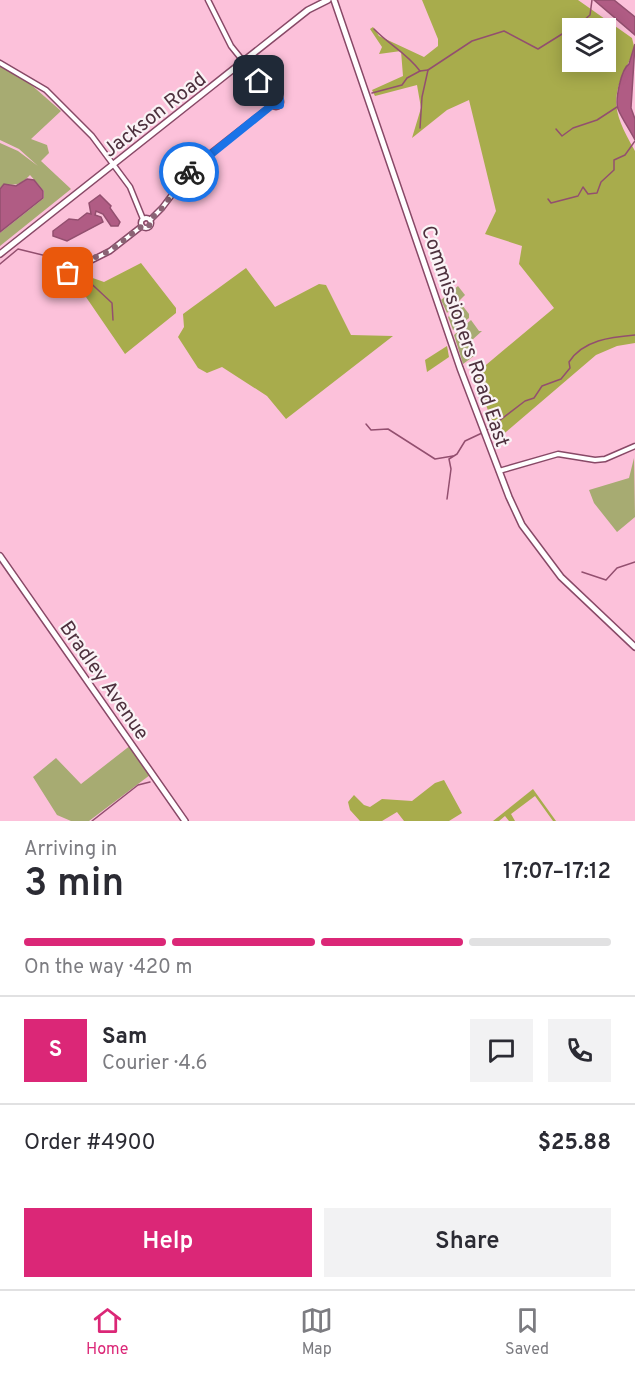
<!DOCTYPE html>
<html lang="en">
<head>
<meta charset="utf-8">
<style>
	body { margin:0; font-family:Overpass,sans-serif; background:#f2f2f3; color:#2b2b33; height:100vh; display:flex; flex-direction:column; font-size:22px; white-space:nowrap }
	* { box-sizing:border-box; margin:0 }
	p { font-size:20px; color:#7c7c81 }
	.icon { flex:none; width:33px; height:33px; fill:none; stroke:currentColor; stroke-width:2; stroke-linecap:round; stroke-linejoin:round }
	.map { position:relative; height:821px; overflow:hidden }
	.sheet { display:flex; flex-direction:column; background:#fff; flex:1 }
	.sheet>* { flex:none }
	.fabs { position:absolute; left:562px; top:18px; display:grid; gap:12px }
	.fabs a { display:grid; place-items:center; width:54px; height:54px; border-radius:0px; background:#fff; box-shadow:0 3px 15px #0003; font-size:30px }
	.pin { position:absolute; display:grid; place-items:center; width:51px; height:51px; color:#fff; margin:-26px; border-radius:12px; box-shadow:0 3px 9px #0006 }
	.courier { position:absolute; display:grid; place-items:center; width:60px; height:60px; margin:-30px; border:4px solid #1a73e8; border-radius:50%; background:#fff; color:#222; box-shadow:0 2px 8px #0007 }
	.head em { font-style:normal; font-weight:600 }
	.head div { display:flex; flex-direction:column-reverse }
	.head { display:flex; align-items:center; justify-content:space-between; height:102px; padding:0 24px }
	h1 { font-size:39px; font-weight:600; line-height:45px }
	.bar { display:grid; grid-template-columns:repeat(4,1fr); gap:9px 6px; align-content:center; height:72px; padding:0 24px }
	.bar i { height:8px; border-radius:4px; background:#e1e1e2 }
	.bar .active { background:#db2777 }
	.bar p { grid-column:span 4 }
	.line { display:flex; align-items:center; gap:15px; padding:0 24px; border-top:2px solid #e1e1e2 }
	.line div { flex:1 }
	.round { display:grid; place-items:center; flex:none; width:63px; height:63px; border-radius:0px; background:#f2f2f3 }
	.action { display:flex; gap:12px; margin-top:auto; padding:12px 24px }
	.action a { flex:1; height:69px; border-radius:0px; background:#db2777; color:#fff; font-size:24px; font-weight:600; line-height:69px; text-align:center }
	.action a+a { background:#f2f2f3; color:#2b2b33 }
	.tab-bar { display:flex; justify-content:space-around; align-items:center; height:84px; border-top:2px solid #e1e1e2; background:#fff; font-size:16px; color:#7c7c81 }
	.tab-bar a { display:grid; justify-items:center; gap:3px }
	.tab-bar .active { color:#db2777 }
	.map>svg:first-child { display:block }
	.green { fill:#a7ab72 }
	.forest { fill:#a8ac4c; fill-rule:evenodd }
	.water { fill:#b05c84; stroke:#934f6f; stroke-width:1.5 }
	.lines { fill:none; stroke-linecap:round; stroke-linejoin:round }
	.stream { stroke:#934f6f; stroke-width:1.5 }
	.minor-casing { stroke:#884967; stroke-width:7 }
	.major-casing { stroke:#884967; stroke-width:8 }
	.minor { stroke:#fff; stroke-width:4 }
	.major { stroke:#fff; stroke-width:5 }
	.done { stroke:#8b6375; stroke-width:6; stroke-dasharray:0 10.8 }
	.route { stroke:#1a73e8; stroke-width:8 }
	.labels { text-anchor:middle; stroke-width:4.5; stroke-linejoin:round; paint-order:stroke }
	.street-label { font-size:20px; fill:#4e313e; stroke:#faf3f6 }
</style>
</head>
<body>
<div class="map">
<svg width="635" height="821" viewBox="0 0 635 821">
	<rect width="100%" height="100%" fill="#fcc1da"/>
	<!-- green -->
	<g class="green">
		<path d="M0 66 28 82 61 111 31 139 47 145 49 153 41 161 71 189 0 246V233L44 198V191L30 175C21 184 17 186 4 184L0 188V143L18 151 38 166 19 149 0 140Z"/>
		<polygon points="458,286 465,295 447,313 441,300"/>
		<polygon points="462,305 469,314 469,318 453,330 448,317"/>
		<polygon points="471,320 479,331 482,331 471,341 474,356 463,364 454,335"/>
		<polygon points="634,458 635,517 617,532 594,503 589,490 629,478"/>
		<polygon points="131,745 150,775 89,821 71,821 57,815 33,777 56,758 81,784"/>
	</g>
	<!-- forest -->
	<g class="forest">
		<path d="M422 0H578L632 38 635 50C611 95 609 106 635 151V343L617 346 596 355 499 438 474 375 554 308 519 264 522 246 485 234 496 211 469 100 447 110 412 138 421 108 417 85 375 96 372 90 403 76 401 51 379 54 382 47 370 29 373 27 379 36 424 57 438 46V39ZM573 28H606V62H573Z"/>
		<polygon points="141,263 176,308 176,313 125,354 75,281 87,276 104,282"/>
		<polygon points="246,268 275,307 319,284 326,285 351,335 393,336 286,419 267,396 222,367 207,373 198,368 178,337 184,327 183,314"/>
		<polygon points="447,346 449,357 427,372 425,360"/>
		<polygon points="444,780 462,813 449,821 404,821 397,812 382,821 360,821 350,810 348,802 354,795 364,805 370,807 382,799 412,801 435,783"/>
		<polygon points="533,789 556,821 553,821 535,796 511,814 515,821 509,821 505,816 499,821 493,821"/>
	</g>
	<!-- water -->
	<g class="water">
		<polygon points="594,0 614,0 635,17 635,35"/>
		<path d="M635 44 631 108 635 119V140C630 130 622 119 618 109 615 100 621 69 629 64Z"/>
		<polygon points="27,179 34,180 43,191 43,198 0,232 0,189 4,184 16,186"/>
		<polygon points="100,195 111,206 110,208 120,222 118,226 111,226 103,214 96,211 95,215 101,217 103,222 67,241 53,236 53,231 69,219 78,220 87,213 91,214 89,203"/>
	</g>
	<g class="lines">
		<!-- stream -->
		<g class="stream">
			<path d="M374 29C388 44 407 53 420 71L428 70"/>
			<polyline points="372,93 402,85 407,78 420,71"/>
			<polyline points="420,128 422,97 428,70 472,41 504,31 538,49 583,21 590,15 592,0"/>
			<polyline points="556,129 562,136 573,128 597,120 617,107"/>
			<polyline points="548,199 551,203 578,196 583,187 588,194 597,193 601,182 614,170 614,160 625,155 635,141"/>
			<polyline points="0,264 18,249 67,261 112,303 113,320"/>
			<polyline points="366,424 371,430 388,429 435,459 453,456"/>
			<path d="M487 430 525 401 534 398 542 386 561 379 570 368 569 362C583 340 611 337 635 335"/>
			<polyline points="447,499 451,469 449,459 457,454 465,441 482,433"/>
			<polyline points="582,572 606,580 617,568 635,562"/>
			<polyline points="92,821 138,785 150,782"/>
		</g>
		<defs>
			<g id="minor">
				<polyline points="208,0 231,46 273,98"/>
				<polyline points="0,63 46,90 92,136 130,187 143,219"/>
				<circle cx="276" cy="102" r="5"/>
				<circle cx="146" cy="223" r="5"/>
				<polyline points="150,220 162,208 193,167 272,105"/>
				<polyline points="64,274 110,251 142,226"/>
				<polyline points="499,471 558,454 595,460 605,459 635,446"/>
			</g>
			<g id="major">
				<polyline points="334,0 460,368 509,497 522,525 561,577 635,647"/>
				<polyline points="0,254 308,10 328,0"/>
				<polyline points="0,556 185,821"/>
			</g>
		</defs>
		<!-- minor casing -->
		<use href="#minor" class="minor-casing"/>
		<!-- major casing -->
		<use href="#major" class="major-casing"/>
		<!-- minor -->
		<use href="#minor" class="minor"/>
		<!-- major -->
		<use href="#major" class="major"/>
	</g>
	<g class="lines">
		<!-- done -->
		<polyline class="done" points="68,273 84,262 110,251 142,226 149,227 150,220 162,208 189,172"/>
		<!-- route -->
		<polyline class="route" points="189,172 272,105 280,105 280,99 273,98 259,81"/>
	</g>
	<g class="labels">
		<!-- street labels -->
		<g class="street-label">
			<text transform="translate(154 114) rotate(-38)" y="7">Jackson Road</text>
			<text transform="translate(466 336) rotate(71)" y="7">Commissioners Road East</text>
			<text transform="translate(105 680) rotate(55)" y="7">Bradley Avenue</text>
		</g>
	</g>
</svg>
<div class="fabs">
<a><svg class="icon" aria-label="layers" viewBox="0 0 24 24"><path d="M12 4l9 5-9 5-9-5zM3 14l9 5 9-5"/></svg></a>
</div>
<div class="pin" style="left:68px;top:273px;background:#ea580c"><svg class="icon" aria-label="bag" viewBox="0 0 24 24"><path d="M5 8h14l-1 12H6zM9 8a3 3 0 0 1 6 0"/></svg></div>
<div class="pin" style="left:259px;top:81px;background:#1f2937"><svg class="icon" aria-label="home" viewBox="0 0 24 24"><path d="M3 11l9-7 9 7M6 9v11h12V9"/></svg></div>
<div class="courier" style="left:189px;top:172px"><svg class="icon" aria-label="bike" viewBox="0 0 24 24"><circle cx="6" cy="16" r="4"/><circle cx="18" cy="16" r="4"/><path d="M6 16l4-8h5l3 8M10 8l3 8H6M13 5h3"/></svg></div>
</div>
<section class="sheet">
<div class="head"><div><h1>3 min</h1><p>Arriving in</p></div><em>17:07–17:12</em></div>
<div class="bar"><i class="active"></i><i class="active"></i><i class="active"></i><i></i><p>On the way · 420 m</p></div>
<div class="line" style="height:108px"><b class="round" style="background:#db2777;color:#fff">S</b><div><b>Sam</b><p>Courier · 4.6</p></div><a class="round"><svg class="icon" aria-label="chat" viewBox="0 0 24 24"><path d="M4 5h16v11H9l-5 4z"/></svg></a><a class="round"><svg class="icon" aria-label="phone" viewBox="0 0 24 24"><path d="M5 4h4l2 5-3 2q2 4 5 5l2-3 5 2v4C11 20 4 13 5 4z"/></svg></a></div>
<div class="line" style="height:78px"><div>Order #4900</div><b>$25.88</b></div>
<div class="action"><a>Help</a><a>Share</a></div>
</section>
<nav class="tab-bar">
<a class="active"><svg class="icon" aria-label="home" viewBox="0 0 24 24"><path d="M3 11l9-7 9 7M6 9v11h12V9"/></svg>Home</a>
<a><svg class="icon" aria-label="map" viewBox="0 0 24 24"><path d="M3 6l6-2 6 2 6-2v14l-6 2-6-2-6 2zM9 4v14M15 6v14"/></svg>Map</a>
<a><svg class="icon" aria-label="saved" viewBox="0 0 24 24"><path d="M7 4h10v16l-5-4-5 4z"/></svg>Saved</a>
</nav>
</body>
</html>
